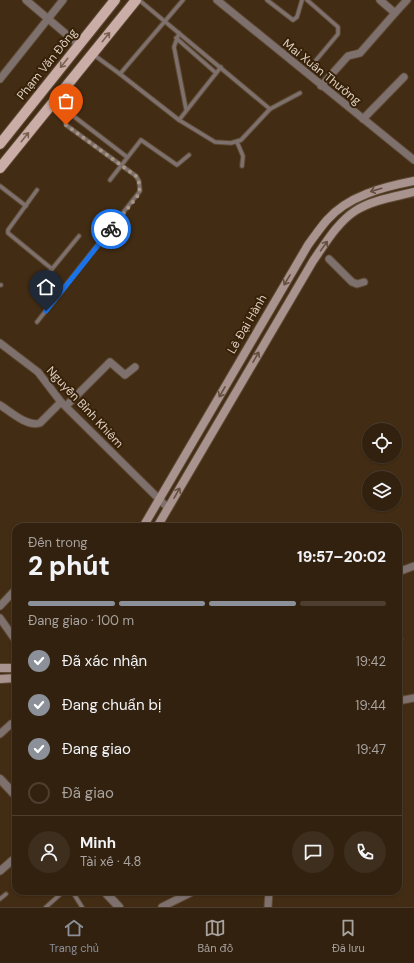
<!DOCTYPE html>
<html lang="vi">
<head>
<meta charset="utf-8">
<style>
	body { margin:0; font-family:"DM Sans",sans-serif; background:#3d2e1d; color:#f1f3f6; height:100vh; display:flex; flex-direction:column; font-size:15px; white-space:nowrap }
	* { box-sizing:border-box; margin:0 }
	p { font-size:13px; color:#a8a39e }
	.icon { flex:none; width:22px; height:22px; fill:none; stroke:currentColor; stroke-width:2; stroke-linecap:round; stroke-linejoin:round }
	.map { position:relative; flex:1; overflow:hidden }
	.drawer { position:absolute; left:12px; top:523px; width:390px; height:372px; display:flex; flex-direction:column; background:#32210f; border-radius:12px; box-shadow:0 1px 3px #0004,0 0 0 1px #4d3e2f }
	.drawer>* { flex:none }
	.fabs { position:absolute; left:362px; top:423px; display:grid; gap:8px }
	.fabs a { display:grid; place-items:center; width:40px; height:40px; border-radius:50%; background:#32210f; box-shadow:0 1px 3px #0004,0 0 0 1px #4d3e2f; font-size:20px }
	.pin { position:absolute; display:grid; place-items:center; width:34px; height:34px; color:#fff; margin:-41px -17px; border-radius:50% 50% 50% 0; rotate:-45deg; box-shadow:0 0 4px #0007 }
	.pin .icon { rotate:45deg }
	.courier { position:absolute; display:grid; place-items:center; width:40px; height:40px; margin:-20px; border:3px solid #1a73e8; border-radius:50%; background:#fff; color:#222; box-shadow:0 1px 5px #0007 }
	.head em { font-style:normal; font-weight:800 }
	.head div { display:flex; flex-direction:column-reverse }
	.head { display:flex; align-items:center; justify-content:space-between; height:68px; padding:0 16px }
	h1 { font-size:26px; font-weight:800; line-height:30px }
	.bar { display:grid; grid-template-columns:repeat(4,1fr); gap:6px 4px; align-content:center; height:48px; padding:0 16px }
	.bar i { height:5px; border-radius:3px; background:#4d3e2f }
	.bar .selected { background:#8c9099 }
	.bar p { grid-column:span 4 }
	.line { display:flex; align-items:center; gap:10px; padding:0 16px; border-top:1px solid #4d3e2f }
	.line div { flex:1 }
	.round { display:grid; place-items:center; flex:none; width:42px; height:42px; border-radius:21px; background:#3d2e1d }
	ol { padding:0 16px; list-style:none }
	li { display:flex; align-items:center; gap:12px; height:44px }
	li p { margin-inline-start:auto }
	li .icon { padding:4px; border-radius:50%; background:#8c9099; color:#fff; stroke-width:4 }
	li:last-child { color:#a8a39e }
	li i { width:22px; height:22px; border:2px solid #4d3e2f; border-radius:50% }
	.tab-bar { display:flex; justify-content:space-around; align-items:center; height:56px; border-top:1px solid #4d3e2f; background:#32210f; font-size:11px; color:#a8a39e }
	.tab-bar a { display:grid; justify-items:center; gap:2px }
	.tab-bar .selected { color:#8c9099 }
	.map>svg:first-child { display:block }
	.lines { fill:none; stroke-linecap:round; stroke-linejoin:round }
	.service-casing { stroke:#5e4933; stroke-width:5.5 }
	.minor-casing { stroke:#5e4933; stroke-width:9 }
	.tertiary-casing { stroke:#5e4933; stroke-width:10 }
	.secondary-casing { stroke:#5e4933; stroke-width:10 }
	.primary-casing { stroke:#5e4933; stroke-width:12 }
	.service { stroke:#7e706d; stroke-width:3.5 }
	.minor { stroke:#7e706d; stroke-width:7 }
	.tertiary { stroke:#7e706d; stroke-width:8 }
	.secondary { stroke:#a9938e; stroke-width:8 }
	.primary { stroke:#caada7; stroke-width:10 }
	.oneway { stroke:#796150 }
	.oneway2 { stroke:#654f3e }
	.done { stroke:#a79685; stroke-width:4; stroke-dasharray:0 7.2 }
	.route { stroke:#1a73e8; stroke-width:5 }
	.labels { text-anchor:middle; stroke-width:4; stroke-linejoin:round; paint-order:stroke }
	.street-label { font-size:12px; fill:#decfc2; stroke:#372209 }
</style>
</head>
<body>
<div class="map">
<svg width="414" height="907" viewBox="0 0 414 907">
	<rect width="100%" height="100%" fill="#422c14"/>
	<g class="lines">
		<defs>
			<g id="service">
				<polyline points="139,0 270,109 241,140 231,143 215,142 179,120 120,74 125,68 183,0"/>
				<polyline points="267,0 293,20 297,17 302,0"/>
				<polyline points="307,0 338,27 338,34 312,65"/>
				<polyline points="179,33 174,47 186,109"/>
				<polyline points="176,38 216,73"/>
				<polyline points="94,55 120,74"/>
				<polyline points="55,102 127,157"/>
				<polyline points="270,109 300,93"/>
				<polyline points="179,120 221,67"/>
				<polyline points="237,142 243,156 242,166"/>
				<polyline points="110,180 141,140 177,165 189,155"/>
				<polyline points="0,186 26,206"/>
				<polyline points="37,190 8,230 8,233 52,269"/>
				<polyline points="0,285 1,285"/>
				<polyline points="49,298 38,289 38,286 79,236"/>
				<polyline points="37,322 140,191 139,181 136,176 66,125 65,120 70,114"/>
				<polyline points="72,891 82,907"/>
				<polyline points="0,899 6,894"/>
				<polyline points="46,907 64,891"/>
			</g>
			<g id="minor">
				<polyline points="26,0 79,45"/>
				<polyline points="217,0 414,160"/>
				<polyline points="395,13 407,0"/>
				<polyline points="0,79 63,0"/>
				<polyline points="321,86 348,56 360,53 395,13 380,0"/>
				<polyline points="363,119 404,77"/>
				<polyline points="329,259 352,282 357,284 364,282"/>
				<polyline points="0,343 38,372 61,402 168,508"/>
				<path d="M0 405C11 412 27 427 40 423L61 402"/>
				<polyline points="66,406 110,362 125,375 135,367"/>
				<polyline points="398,572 414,566"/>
				<polyline points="0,606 16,589"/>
				<polyline points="0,618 16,641"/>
				<polyline points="398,639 399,639"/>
				<polyline points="398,691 400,701"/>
				<polyline points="398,701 414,698"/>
				<polyline points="0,734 11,724"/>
				<polyline points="0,871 16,857"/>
				<polyline points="162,907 194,891"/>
				<polyline points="268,907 269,891"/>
			</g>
			<g id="tertiary">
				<polyline points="0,779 16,796"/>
				<polyline points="104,891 119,907"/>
			</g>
			<g id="secondary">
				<path d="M143 527 308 245C314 237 320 228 327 220 348 196 383 187 414 181"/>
				<path d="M157 527 313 261C325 244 337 223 355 211 372 200 394 197 414 192"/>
				<polyline points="0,668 16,668"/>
				<polyline points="0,679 16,678"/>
			</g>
			<g id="primary">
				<polyline points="0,144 115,0"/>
				<polyline points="0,168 136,0"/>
			</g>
		</defs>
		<!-- service casing -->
		<use href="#service" class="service-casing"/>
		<!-- minor casing -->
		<use href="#minor" class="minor-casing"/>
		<!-- tertiary casing -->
		<use href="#tertiary" class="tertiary-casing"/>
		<!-- secondary casing -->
		<use href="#secondary" class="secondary-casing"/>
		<!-- primary casing -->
		<use href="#primary" class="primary-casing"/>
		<!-- service -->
		<use href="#service" class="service"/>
		<!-- minor -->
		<use href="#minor" class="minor"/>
		<!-- tertiary -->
		<use href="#tertiary" class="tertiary"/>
		<!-- secondary -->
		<use href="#secondary" class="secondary"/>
		<!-- primary -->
		<use href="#primary" class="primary"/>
	</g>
	<!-- one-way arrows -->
	<defs><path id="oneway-shaft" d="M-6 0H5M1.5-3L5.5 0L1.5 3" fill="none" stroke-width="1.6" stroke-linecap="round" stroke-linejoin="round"/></defs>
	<g class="oneway">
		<use href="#oneway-shaft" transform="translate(106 37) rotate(-51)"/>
		<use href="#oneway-shaft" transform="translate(64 63) rotate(129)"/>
		<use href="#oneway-shaft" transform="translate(25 137) rotate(-51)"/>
	</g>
	<g class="oneway2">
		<use href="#oneway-shaft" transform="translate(376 190) rotate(164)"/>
		<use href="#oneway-shaft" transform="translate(324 246) rotate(-54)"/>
		<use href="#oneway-shaft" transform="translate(287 280) rotate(121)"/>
		<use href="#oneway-shaft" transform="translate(256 357) rotate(-60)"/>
		<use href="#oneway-shaft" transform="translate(222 392) rotate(120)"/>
		<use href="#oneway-shaft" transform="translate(177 493) rotate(-60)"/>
	</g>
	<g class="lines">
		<!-- done -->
		<path class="done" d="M66 125 136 176C140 183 141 189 137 197L111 229"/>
		<!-- route -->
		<polyline class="route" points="46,311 111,229"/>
	</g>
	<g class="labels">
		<!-- street labels -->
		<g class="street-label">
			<text transform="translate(47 64) rotate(-51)" y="4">Phạm Văn Đồng</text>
			<text transform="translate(322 72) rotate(39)" y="4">Mai Xuân Thưởng</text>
			<text transform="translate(247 324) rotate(-60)" y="4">Lê Đại Hành</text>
			<text transform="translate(85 407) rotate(47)" y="4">Nguyễn Bỉnh Khiêm</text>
		</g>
	</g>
</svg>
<div class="fabs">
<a><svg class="icon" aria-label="locate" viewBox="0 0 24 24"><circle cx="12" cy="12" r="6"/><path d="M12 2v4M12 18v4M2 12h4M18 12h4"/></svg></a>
<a><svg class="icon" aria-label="layers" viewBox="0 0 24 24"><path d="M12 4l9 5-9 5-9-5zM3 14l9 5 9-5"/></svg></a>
</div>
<div class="pin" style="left:66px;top:125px;background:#ea580c"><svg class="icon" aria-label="bag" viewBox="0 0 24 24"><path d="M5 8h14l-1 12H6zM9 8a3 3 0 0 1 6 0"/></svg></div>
<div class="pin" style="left:46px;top:311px;background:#1f2937"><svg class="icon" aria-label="home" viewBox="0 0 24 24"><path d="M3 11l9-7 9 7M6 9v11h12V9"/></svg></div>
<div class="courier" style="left:111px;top:229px"><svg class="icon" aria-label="bike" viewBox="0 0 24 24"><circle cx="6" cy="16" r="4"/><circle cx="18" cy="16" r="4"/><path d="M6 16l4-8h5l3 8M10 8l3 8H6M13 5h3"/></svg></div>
<section class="drawer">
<div class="head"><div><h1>2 phút</h1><p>Đến trong</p></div><em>19:57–20:02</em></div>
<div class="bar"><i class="selected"></i><i class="selected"></i><i class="selected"></i><i></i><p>Đang giao · 100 m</p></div>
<ol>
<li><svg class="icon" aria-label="check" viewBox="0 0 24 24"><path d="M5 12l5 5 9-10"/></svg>Đã xác nhận<p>19:42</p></li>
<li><svg class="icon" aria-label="check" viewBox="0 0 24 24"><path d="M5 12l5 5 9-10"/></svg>Đang chuẩn bị<p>19:44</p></li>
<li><svg class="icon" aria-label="check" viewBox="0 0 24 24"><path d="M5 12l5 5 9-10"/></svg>Đang giao<p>19:47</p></li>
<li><i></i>Đã giao</li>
</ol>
<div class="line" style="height:72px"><a class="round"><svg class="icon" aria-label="person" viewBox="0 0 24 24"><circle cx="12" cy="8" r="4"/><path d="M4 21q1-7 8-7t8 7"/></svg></a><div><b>Minh</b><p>Tài xế · 4.8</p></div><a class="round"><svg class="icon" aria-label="chat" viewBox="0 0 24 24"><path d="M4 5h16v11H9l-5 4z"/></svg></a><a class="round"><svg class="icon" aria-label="phone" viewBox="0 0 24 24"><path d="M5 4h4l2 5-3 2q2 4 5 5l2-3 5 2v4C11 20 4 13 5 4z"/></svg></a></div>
</section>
</div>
<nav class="tab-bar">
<a class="selected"><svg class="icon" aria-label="home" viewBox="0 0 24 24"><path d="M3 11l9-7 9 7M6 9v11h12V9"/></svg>Trang chủ</a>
<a><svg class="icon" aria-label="map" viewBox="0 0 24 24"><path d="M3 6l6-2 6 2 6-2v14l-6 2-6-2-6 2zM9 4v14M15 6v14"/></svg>Bản đồ</a>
<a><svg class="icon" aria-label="saved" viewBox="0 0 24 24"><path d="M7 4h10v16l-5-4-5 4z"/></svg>Đã lưu</a>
</nav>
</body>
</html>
